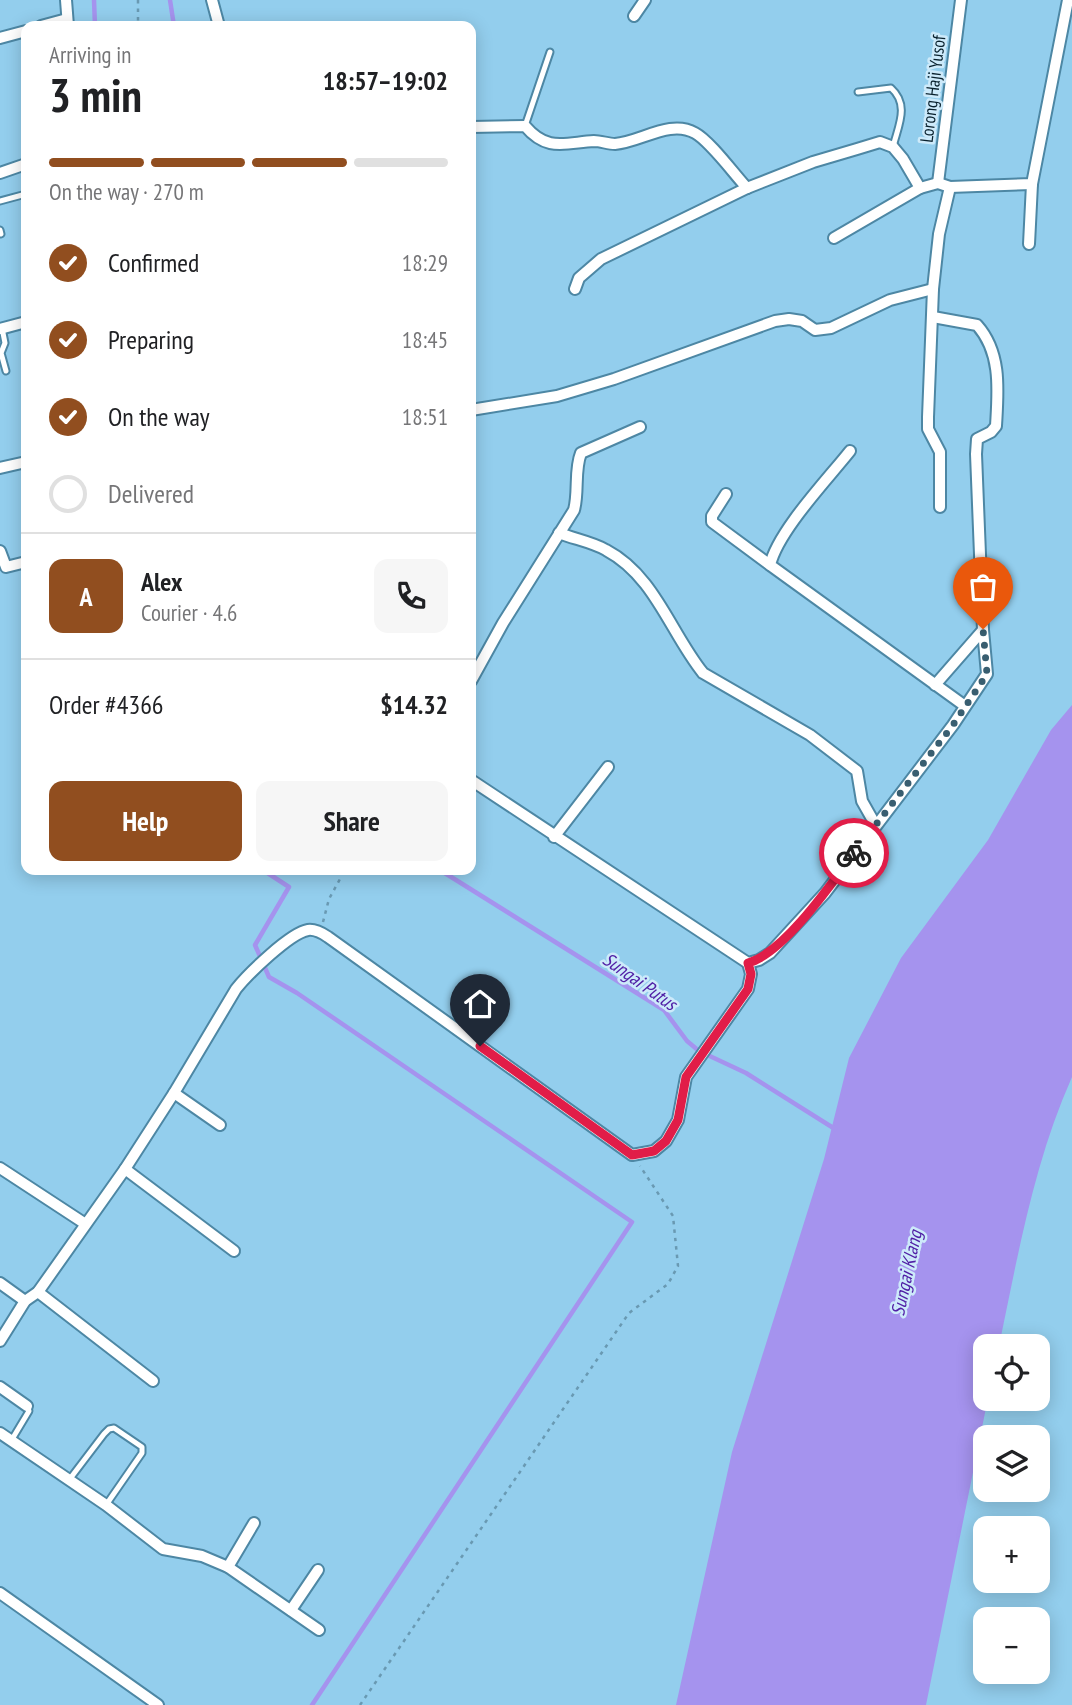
<!DOCTYPE html>
<html lang="en">
<head>
<meta charset="utf-8">
<style>
	body { margin:0; font-family:"PT Sans Narrow",sans-serif; background:#f6f6f6; color:#202124; height:100vh; display:flex; flex-direction:column; font-size:26px; white-space:nowrap }
	* { box-sizing:border-box; margin:0 }
	p { font-size:23px; color:#757577 }
	.icon { flex:none; width:38px; height:38px; fill:none; stroke:currentColor; stroke-width:2; stroke-linecap:round; stroke-linejoin:round }
	.map { position:relative; flex:1; overflow:hidden }
	.sheet { position:absolute; left:21px; top:21px; width:455px; height:854px; display:flex; flex-direction:column; background:#fff; border-radius:14px; box-shadow:0 4px 18px #0003 }
	.sheet>* { flex:none }
	.tools { position:absolute; left:973px; top:1334px; display:grid; gap:14px }
	.tools a { display:grid; place-items:center; width:77px; height:77px; border-radius:14px; background:#fff; box-shadow:0 4px 18px #0003; font-size:35px }
	.pin { position:absolute; display:grid; place-items:center; width:60px; height:60px; color:#fff; margin:-72px -30px; border-radius:50% 50% 50% 0; rotate:-45deg; box-shadow:0 0 7px #0007 }
	.pin .icon { rotate:45deg }
	.courier { position:absolute; display:grid; place-items:center; width:70px; height:70px; margin:-35px; border:5px solid #e11d48; border-radius:50%; background:#fff; color:#222; box-shadow:0 2px 9px #0007 }
	.summary em { font-style:normal; font-weight:800 }
	.summary div { display:flex; flex-direction:column-reverse }
	.summary { display:flex; align-items:center; justify-content:space-between; height:119px; padding:0 28px }
	h1 { font-size:46px; font-weight:800; line-height:52px }
	.bar { display:grid; grid-template-columns:repeat(4,1fr); gap:10px 7px; align-content:center; height:84px; padding:0 28px }
	.bar i { height:9px; border-radius:5px; background:#e0e0e0 }
	.bar .on { background:#914e1f }
	.bar p { grid-column:span 4 }
	.line { display:flex; align-items:center; gap:18px; padding:0 28px; border-top:2px solid #e0e0e0 }
	.line div { flex:1 }
	.round { display:grid; place-items:center; flex:none; width:74px; height:74px; border-radius:14px; background:#f6f6f6 }
	ol { padding:0 28px; list-style:none }
	li { display:flex; align-items:center; gap:21px; height:77px }
	li p { margin-inline-start:auto }
	li .icon { padding:7px; border-radius:50%; background:#914e1f; color:#fff; stroke-width:4 }
	li:last-child { color:#757577 }
	li i { width:38px; height:38px; border:4px solid #e0e0e0; border-radius:50% }
	.cta { display:flex; gap:14px; margin-top:auto; padding:14px 28px }
	.cta a { flex:1; height:80px; border-radius:14px; background:#914e1f; color:#fff; font-size:28px; font-weight:800; line-height:80px; text-align:center }
	.cta a+a { background:#f6f6f6; color:#202124 }
	.map>svg:first-child { display:block }
	.water { fill:#a593ee }
	.lines { fill:none; stroke-linecap:round; stroke-linejoin:round }
	.stream { stroke:#a593ee; stroke-width:4.5 }
	.service-casing { stroke:#4d87a4; stroke-width:9 }
	.minor-casing { stroke:#4d87a4; stroke-width:14 }
	.path { stroke:#6999b2; stroke-width:2.5; stroke-dasharray:3.5 5; stroke-linecap:butt }
	.service { stroke:#fff; stroke-width:5 }
	.minor { stroke:#fff; stroke-width:10 }
	.done { stroke:#395e70; stroke-width:7; stroke-dasharray:0 12.6 }
	.route { stroke:#e11d48; stroke-width:9 }
	.labels { text-anchor:middle; stroke-width:5; stroke-linejoin:round; paint-order:stroke }
	.street-label { font-size:18px; fill:#09212d; stroke:#cdeafa }
	.water-label { font-size:19px; font-style:italic; fill:#5120a6; stroke:#cdeafa }
</style>
</head>
<body>
<div class="map">
<svg width="1072" height="1705" viewBox="0 0 1072 1705">
	<rect width="100%" height="100%" fill="#93ceed"/>
	<!-- water -->
	<path class="water" d="M1072 705V1077C1034 1162 1018 1255 999 1346H985V1398H988L926 1705H676L732 1452 824 1159 849 1058 901 958 988 840 1051 730Z"/>
	<g class="lines">
		<!-- stream -->
		<g class="stream">
			<polyline points="94,0 95,26"/>
			<polyline points="170,0 174,26"/>
			<polyline points="263,870 289,887 255,945 269,977 297,993 632,1222 312,1705"/>
			<polyline points="440,870 664,1010 687,1041 699,1051 746,1073 835,1129"/>
		</g>
		<defs>
			<g id="service">
				<path d="M858 92 891 88C910 105 898 126 893 147"/>
				<polyline points="525,126 550,52"/>
				<polyline points="0,201 26,194"/>
				<polyline points="0,230 1,234"/>
				<polyline points="2,328 5,343 1,353 6,371"/>
				<polyline points="11,1441 29,1411 27,1406"/>
				<polyline points="69,1480 104,1434 109,1429 114,1428 142,1447 142,1453 106,1505"/>
			</g>
			<g id="minor">
				<polyline points="66,0 68,26"/>
				<polyline points="212,0 219,26"/>
				<polyline points="634,16 645,0"/>
				<polyline points="41,26 67,19"/>
				<polyline points="0,38 26,31"/>
				<path d="M471 127 525 126C547 152 564 143 594 141 601 141 608 144 615 144 641 142 670 119 695 133 710 141 734 174 747 188"/>
				<polyline points="0,173 26,164"/>
				<polyline points="938,183 961,0"/>
				<polyline points="834,238 920,188"/>
				<polyline points="1029,244 1032,184"/>
				<polyline points="575,289 579,278 601,259 747,188 813,162 857,149 880,142 893,147 903,159 920,188 938,183 950,187 1032,184 1068,0"/>
				<polyline points="0,329 26,322"/>
				<polyline points="471,410 557,396 614,379 775,321 789,319 802,321 815,330 831,328 890,300 933,289"/>
				<path d="M850 451C827 480 778 531 770 565L965 706"/>
				<polyline points="0,468 26,462"/>
				<polyline points="726,494 712,516 712,522 770,565"/>
				<polyline points="940,507 940,452 928,429 928,417 933,289 939,234 950,187"/>
				<path d="M559 533C574 539 592 542 606 550 655 576 670 632 703 673L810 735 857 771 862 801 875 824"/>
				<polyline points="0,551 6,567 26,562"/>
				<path d="M471 681 503 623 574 510C579 492 574 470 581 453L640 427"/>
				<polyline points="935,685 983,630"/>
				<path d="M471 780 748 963 759 960 770 953 825 893 953 725 987 674 983 630 976 454 977 439 991 432 996 426C998 391 1002 353 977 325L933 317"/>
				<polyline points="554,837 608,767"/>
				<polyline points="174,1093 220,1125"/>
				<polyline points="0,1168 84,1223"/>
				<polyline points="125,1169 234,1251"/>
				<polyline points="0,1283 25,1301"/>
				<polyline points="38,1292 153,1381"/>
				<path d="M0 1341 25 1301 38 1292 125 1169 174 1093 236 989C248 974 290 933 308 930 315 929 322 933 328 937L632 1155 654 1151 666 1141 678 1120 686 1077 748 989 751 974 748 963"/>
				<polyline points="0,1387 27,1406"/>
				<polyline points="0,1433 106,1505 163,1549 202,1556 228,1567 319,1630"/>
				<polyline points="228,1567 254,1523"/>
				<polyline points="0,1593 158,1705"/>
				<polyline points="291,1610 318,1570"/>
			</g>
		</defs>
		<!-- service casing -->
		<use href="#service" class="service-casing"/>
		<!-- minor casing -->
		<use href="#minor" class="minor-casing"/>
		<!-- path -->
		<g class="path">
			<polyline points="138,0 138,26"/>
			<polyline points="323,922 329,899 340,879 340,870"/>
			<polyline points="360,1705 629,1313 668,1284 678,1266 673,1216 640,1166"/>
		</g>
		<!-- service -->
		<use href="#service" class="service"/>
		<!-- minor -->
		<use href="#minor" class="minor"/>
	</g>
	<g class="lines">
		<!-- done -->
		<polyline class="done" points="854,853 953,725 987,674 983,629"/>
		<!-- route -->
		<path class="route" d="M480 1046 632 1155 654 1151 666 1141 678 1120 686 1077 748 989 751 974 748 963C784 953 832 883 854 853"/>
	</g>
	<g class="labels">
		<!-- street labels -->
		<g class="street-label">
			<text transform="translate(933 89) rotate(-83)" y="6">Lorong Haji Yusof</text>
		</g>
		<!-- water labels -->
		<g class="water-label">
			<text transform="translate(640 981) rotate(35)" y="7">Sungai Putus</text>
			<text transform="translate(906 1273) rotate(-78)" y="7">Sungai Klang</text>
		</g>
	</g>
</svg>
<div class="tools">
<a><svg class="icon" aria-label="locate" viewBox="0 0 24 24"><circle cx="12" cy="12" r="6"/><path d="M12 2v4M12 18v4M2 12h4M18 12h4"/></svg></a>
<a><svg class="icon" aria-label="layers" viewBox="0 0 24 24"><path d="M12 4l9 5-9 5-9-5zM3 14l9 5 9-5"/></svg></a>
<a>+</a>
<a>−</a>
</div>
<div class="pin" style="left:983px;top:629px;background:#ea580c"><svg class="icon" aria-label="bag" viewBox="0 0 24 24"><path d="M5 8h14l-1 12H6zM9 8a3 3 0 0 1 6 0"/></svg></div>
<div class="pin" style="left:480px;top:1046px;background:#1f2937"><svg class="icon" aria-label="home" viewBox="0 0 24 24"><path d="M3 11l9-7 9 7M6 9v11h12V9"/></svg></div>
<div class="courier" style="left:854px;top:853px"><svg class="icon" aria-label="bike" viewBox="0 0 24 24"><circle cx="6" cy="16" r="4"/><circle cx="18" cy="16" r="4"/><path d="M6 16l4-8h5l3 8M10 8l3 8H6M13 5h3"/></svg></div>
<section class="sheet">
<div class="summary"><div><h1>3 min</h1><p>Arriving in</p></div><em>18:57–19:02</em></div>
<div class="bar"><i class="on"></i><i class="on"></i><i class="on"></i><i></i><p>On the way · 270 m</p></div>
<ol>
<li><svg class="icon" aria-label="check" viewBox="0 0 24 24"><path d="M5 12l5 5 9-10"/></svg>Confirmed<p>18:29</p></li>
<li><svg class="icon" aria-label="check" viewBox="0 0 24 24"><path d="M5 12l5 5 9-10"/></svg>Preparing<p>18:45</p></li>
<li><svg class="icon" aria-label="check" viewBox="0 0 24 24"><path d="M5 12l5 5 9-10"/></svg>On the way<p>18:51</p></li>
<li><i></i>Delivered</li>
</ol>
<div class="line" style="height:126px"><b class="round" style="background:#914e1f;color:#fff">A</b><div><b>Alex</b><p>Courier · 4.6</p></div><a class="round"><svg class="icon" aria-label="phone" viewBox="0 0 24 24"><path d="M5 4h4l2 5-3 2q2 4 5 5l2-3 5 2v4C11 20 4 13 5 4z"/></svg></a></div>
<div class="line" style="height:91px"><div>Order #4366</div><b>$14.32</b></div>
<div class="cta"><a>Help</a><a>Share</a></div>
</section>
</div>
</body>
</html>
